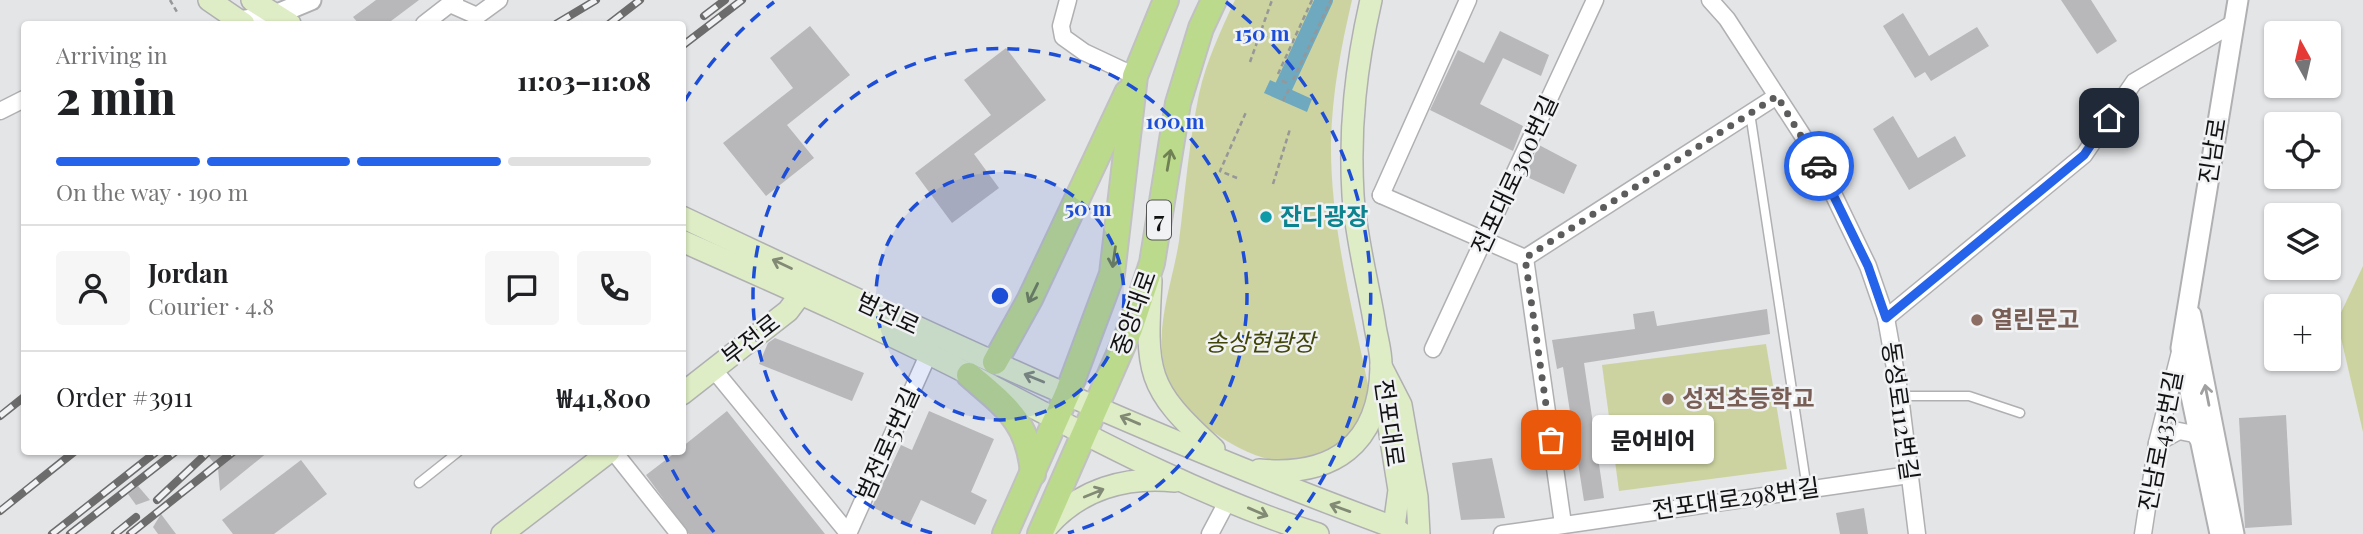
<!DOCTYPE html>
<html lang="en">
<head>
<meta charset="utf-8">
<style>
	body { margin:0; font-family:"Playfair Display","Noto Sans KR",serif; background:#f6f6f6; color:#202124; height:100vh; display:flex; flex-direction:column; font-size:26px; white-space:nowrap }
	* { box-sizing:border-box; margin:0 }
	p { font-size:23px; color:#757577 }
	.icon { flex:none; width:38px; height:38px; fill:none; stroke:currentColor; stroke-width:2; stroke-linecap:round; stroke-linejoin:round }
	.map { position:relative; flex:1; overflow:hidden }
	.side { position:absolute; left:21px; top:21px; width:665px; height:434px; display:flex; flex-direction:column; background:#fff; border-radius:7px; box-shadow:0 2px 5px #0004 }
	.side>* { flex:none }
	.needle { width:46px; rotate:352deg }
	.fabs { position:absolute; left:2264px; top:21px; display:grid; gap:14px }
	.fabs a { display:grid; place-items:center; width:77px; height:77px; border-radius:7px; background:#fff; box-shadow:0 2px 5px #0004; font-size:35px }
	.pin { position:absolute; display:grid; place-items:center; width:60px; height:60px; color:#fff; margin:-30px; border-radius:14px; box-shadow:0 4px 10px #0006 }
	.courier { position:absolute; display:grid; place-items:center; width:70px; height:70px; margin:-35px; border:5px solid #2563eb; border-radius:50%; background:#fff; color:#222; box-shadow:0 2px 9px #0007 }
	.bubble { position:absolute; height:49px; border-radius:7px; background:#fff; box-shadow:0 2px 5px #0004; font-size:23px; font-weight:800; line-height:49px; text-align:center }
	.summary em { font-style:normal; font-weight:800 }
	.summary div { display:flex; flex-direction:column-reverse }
	.summary { display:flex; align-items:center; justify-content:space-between; height:119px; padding:0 35px }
	h1 { font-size:46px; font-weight:800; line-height:52px }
	.bar { display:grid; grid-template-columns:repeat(4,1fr); gap:10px 7px; align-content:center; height:84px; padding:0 35px }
	.bar i { height:9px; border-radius:5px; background:#e0e0e0 }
	.bar .selected { background:#2563eb }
	.bar p { grid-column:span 4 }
	.line { display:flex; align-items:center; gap:18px; padding:0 35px; border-top:2px solid #e0e0e0 }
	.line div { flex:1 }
	.round { display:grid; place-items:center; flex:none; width:74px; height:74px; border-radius:7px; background:#f6f6f6 }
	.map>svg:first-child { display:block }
	.green { fill:#cdd3a0 }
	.water { fill:#6ea9bf }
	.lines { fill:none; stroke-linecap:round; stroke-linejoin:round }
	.canal { stroke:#6ea9bf; stroke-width:18 }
	.building { fill:#b8b8bb }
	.service-casing { stroke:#b0b0b3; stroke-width:11 }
	.minor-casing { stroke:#b0b0b3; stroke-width:19 }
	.tertiary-casing { stroke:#b0b0b3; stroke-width:23 }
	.secondary-casing { stroke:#b0b0b3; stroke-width:24 }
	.primary-casing { stroke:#c1c1c2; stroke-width:28 }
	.path { stroke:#969798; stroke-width:2.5; stroke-dasharray:5 3.5; stroke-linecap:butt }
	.service { stroke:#fff; stroke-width:8 }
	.minor { stroke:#fff; stroke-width:16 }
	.tertiary { stroke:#fff; stroke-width:19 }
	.secondary { stroke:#deedc5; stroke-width:21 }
	.primary { stroke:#bcda8b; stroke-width:24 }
	.rail-casing { stroke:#6c6c6d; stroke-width:8 }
	.rail { stroke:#f1f2f4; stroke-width:5; stroke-dasharray:16; stroke-linecap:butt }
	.oneway { stroke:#708055 }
	.oneway2 { stroke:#828a75 }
	.oneway3 { stroke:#a0a0a1 }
	.done { stroke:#5c5c5d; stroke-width:7; stroke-dasharray:0 12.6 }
	.route { stroke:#2563eb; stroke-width:9 }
	.ring { fill:none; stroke:#1d4ed8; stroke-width:3.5; stroke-dasharray:12 9 }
	.culture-dot { fill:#0f9aa8; stroke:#f1f2f4; stroke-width:2.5 }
	.education-dot { fill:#8d6e63; stroke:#f1f2f4; stroke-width:2.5 }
	.labels { text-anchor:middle; stroke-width:5; stroke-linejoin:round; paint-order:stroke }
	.shield { fill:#f1f2f4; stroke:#555556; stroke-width:2 }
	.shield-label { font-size:23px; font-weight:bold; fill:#121213 }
	.street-label { font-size:24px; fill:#121213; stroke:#f1f2f4 }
	.culture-label { font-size:24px; font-weight:bold; fill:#0d838f; stroke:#f1f2f4; text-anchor:start }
	.education-label { font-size:24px; font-weight:bold; fill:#785e54; stroke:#f1f2f4; text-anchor:start }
	.park-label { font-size:24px; font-style:italic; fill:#414507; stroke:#f1f2f4 }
	.centre { fill:#1d4ed8; stroke:#f1f2f4; stroke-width:3.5 }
	.ring-label { font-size:21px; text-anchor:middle; font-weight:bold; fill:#1d4ed8; stroke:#f1f2f4; stroke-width:5; stroke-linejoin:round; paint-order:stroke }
</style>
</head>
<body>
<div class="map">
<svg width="2363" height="534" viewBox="0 0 2363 534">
	<rect width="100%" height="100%" fill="#e4e5e7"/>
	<!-- green -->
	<g class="green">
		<path d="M1235 0H1352C1341 47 1332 94 1331 142 1330 225 1353 310 1369 390 1368 411 1357 431 1340 443 1332 448 1322 459 1314 461 1264 475 1183 423 1167 377 1152 332 1172 286 1179 241 1185 193 1189 142 1199 94 1206 62 1221 30 1235 0Z"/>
		<polygon points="2363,266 2363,432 2337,321"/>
		<polygon points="1766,344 1787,469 1619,491 1602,365"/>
	</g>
	<!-- water -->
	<polygon class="water" points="1270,80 1312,99 1307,112 1264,93"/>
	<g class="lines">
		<!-- canal -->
		<polyline class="canal" points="1284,86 1324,0"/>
	</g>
	<!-- building -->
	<g class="building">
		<polygon points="376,0 419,0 387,24 359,24 353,17"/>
		<polygon points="2061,0 2091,0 2117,41 2097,54"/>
		<polygon points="1903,13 1929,56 1977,27 1989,46 1931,81 1925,72 1915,78 1883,26"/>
		<polygon points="810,26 850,75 787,125 814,158 766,196 723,143 793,88 770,58"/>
		<polygon points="1500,31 1549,55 1541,76 1503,58 1480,104 1523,126 1513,151 1430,110 1458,50 1484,63"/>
		<polygon points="1006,48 1046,100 974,154 999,188 952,223 915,173 991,115 964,80"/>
		<polygon points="1893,116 1918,158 1955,136 1966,156 1909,190 1873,129"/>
		<polygon points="1539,145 1577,165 1564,194 1525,176"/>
		<polygon points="1767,309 1770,334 1584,363 1604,498 1584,501 1563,367 1557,369 1552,340 1635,329 1633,314 1654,311 1657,326"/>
		<polygon points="775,338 864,373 852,401 759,364 768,343"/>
		<polygon points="727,411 825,534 689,534 646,475 676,452 682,452 682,447"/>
		<polygon points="929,411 994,439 971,492 987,500 975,525 921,500 909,525 872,507 901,445 912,450"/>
		<polygon points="2286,415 2292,525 2245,528 2239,418"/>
		<polygon points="205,452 268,452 220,491 218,468"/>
		<polygon points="1492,458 1505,518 1461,520 1452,463"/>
		<polygon points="301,460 327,494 274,534 233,534 222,520"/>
		<polygon points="138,486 150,500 136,505 128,494"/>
		<polygon points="1864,508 1868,534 1840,534 1836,513"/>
		<polygon points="161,514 176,534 158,534 153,527"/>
	</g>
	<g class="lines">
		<defs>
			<g id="service">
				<polyline points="1750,113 1807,489"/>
				<polyline points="1900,396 1969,396 2020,413"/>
				<polyline points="419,483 458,452"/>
			</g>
			<g id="minor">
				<polyline points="1068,0 1061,26 1063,37 1084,52 1135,76"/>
				<polyline points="1710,0 1727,19 1812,150 1868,266 1886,318 1900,396 1917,534"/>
				<polyline points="450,4 477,16 499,0"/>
				<polyline points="424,24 455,0"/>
				<polyline points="0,111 24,99"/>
				<polyline points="1381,195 1525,258 1777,96"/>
				<polyline points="1381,195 1468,0"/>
				<polyline points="1525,258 1563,524"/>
				<polyline points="1886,318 2084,155 2134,82 2234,23"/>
				<polyline points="1433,349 1595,0"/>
				<polyline points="714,370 848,533"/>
				<polyline points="2157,443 2179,431 2194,434 2202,444"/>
				<polyline points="614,452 679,534"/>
				<polyline points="848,534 928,355"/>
				<polyline points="1210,534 1228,500"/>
				<polyline points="1502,534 1909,475"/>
				<polyline points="2143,534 2157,443 2181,348"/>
			</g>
			<g id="tertiary">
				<polyline points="239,21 275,15 311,0"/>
				<polyline points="2191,315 2234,534"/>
				<polyline points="2220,534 2181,348 2238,0"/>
			</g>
			<g id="secondary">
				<polyline points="209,0 244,24"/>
				<polyline points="252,0 290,24"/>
				<path d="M682 217C916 328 1151 438 1393 527L1403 534"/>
				<path d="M682 241C779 284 877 327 971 375 1083 433 1197 496 1318 534"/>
				<path d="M1151 281C1146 372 1145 387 1214 449"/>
				<polyline points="1381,366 1401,405 1417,497 1419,534"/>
				<polyline points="682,394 788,311 809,283"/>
				<polyline points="1384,396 1399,490 1393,534"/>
				<path d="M1259 470C1334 477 1379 444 1381 368 1382 354 1377 339 1375 326 1368 282 1356 239 1353 195 1349 127 1356 66 1371 0"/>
				<path d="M1047 527C1080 489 1126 476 1175 481"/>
				<polyline points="502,534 609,452"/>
			</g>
			<g id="primary">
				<polyline points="995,362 1030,299 1127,93"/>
				<path d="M969 375C1006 407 1029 422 1033 474"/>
				<polyline points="1005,534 1068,392 1112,274 1135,76 1166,0"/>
				<polyline points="1040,534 1130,329 1152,263 1178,103 1201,28 1214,0"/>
			</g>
		</defs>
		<!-- service casing -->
		<use href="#service" class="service-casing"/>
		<!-- minor casing -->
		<use href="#minor" class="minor-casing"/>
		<!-- tertiary casing -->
		<use href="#tertiary" class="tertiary-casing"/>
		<!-- secondary casing -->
		<use href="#secondary" class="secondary-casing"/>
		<!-- primary casing -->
		<use href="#primary" class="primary-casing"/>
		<!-- path -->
		<g class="path">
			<polyline points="170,0 177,12"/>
			<polyline points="1250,62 1272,0"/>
			<polyline points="1278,74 1312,0"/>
			<polyline points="1293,80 1331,0"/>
			<polyline points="1282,81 1288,83"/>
			<polyline points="1283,101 1289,89"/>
			<polyline points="1237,178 1220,171 1247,110"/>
			<polyline points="1273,184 1290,129"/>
		</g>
		<!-- service -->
		<use href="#service" class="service"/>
		<!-- minor -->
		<use href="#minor" class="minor"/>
		<!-- tertiary -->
		<use href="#tertiary" class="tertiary"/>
		<!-- secondary -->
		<use href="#secondary" class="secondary"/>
		<!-- primary -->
		<use href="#primary" class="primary"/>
		<defs>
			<g id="rail">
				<polyline points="704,16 725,0"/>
				<polyline points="556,24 596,0"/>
				<polyline points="609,24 640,0"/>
				<polyline points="682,46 742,0"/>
				<polyline points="0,416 24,397"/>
				<polyline points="157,500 208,452"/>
				<polyline points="0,511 74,452"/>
				<polyline points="52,534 156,452"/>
				<polyline points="70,534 175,452"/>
				<polyline points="115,534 136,517"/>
				<polyline points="130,534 233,452"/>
			</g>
		</defs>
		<!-- rail casing -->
		<use href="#rail" class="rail-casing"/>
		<!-- rail -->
		<use href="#rail" class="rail"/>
	</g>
	<!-- one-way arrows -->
	<defs><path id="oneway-shaft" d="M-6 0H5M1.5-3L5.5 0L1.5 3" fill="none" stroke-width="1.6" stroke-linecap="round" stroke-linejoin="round" transform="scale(1.75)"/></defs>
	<g class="oneway">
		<use href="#oneway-shaft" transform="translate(1169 160) rotate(-80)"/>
		<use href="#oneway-shaft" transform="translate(1114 257) rotate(98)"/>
		<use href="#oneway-shaft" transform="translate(1033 293) rotate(116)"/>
	</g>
	<g class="oneway2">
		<use href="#oneway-shaft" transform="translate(782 264) rotate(-155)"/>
		<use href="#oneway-shaft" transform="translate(1034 378) rotate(-158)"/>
		<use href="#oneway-shaft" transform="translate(1130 420) rotate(-157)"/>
		<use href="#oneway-shaft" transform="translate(1094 493) rotate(-22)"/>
		<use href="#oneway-shaft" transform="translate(1340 508) rotate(-160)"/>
		<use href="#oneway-shaft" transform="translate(1258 512) rotate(23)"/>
	</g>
	<use class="oneway3" href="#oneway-shaft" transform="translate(2207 395) rotate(-101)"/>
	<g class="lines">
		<!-- done -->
		<polyline class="done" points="1551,440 1525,258 1777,96 1819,166"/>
		<!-- route -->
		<polyline class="route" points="1819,166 1868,266 1886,318 2084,155 2109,118"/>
	</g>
	<!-- distance rings -->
	<circle cx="1000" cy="296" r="124" fill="#1d4ed8" fill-opacity=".12"/>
	<g class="ring">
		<circle cx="1000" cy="296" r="124"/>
		<path d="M932 533A247 247 0 1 1 1068 533"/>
		<path d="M714 532A371 371 0 0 1 664 453M684 102A371 371 0 0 1 774 2M1226 2A371 371 0 0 1 1286 532"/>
	</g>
	<!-- markers -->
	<circle class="culture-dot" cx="1266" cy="217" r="7"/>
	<g class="education-dot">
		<circle cx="1977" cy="320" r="7"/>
		<circle cx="1668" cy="399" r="7"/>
	</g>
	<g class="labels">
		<!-- shield labels -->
		<rect class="shield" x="1147" y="200.5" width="24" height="39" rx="5"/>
		<g class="shield-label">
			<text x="1159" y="228">7</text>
		</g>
		<!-- street labels -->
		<g class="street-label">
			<text transform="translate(2213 151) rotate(-81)" y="8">진남로</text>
			<text transform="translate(1515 175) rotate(-65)" y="8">전포대로300번길</text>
			<text transform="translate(1134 313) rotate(-70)" y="8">중앙대로</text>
			<text transform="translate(888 314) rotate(25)" y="8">범전로</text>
			<text transform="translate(751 340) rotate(-38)" y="8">부전로</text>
			<text transform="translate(1900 411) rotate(82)" y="8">동성로112번길</text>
			<text transform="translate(1389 423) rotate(82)" y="8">전포대로</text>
			<text transform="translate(2161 441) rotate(-79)" y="8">진남로435번길</text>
			<text transform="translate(888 444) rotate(-66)" y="8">범전로5번길</text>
			<text transform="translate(1736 499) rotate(-8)" y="8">전포대로298번길</text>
		</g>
		<!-- culture labels -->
		<g class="culture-label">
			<text x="1280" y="225">잔디광장</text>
		</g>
		<!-- education labels -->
		<g class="education-label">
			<text x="1991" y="328">열린문고</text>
			<text x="1682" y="407">성전초등학교</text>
		</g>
		<!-- park labels -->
		<g class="park-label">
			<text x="1260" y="351">송상현광장</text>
		</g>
	</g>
	<circle cx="1000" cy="296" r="10" class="centre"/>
	<g class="ring-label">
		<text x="1262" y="41">150 m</text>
		<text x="1175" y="129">100 m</text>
		<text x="1088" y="216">50 m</text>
	</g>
</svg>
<div class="fabs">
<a><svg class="needle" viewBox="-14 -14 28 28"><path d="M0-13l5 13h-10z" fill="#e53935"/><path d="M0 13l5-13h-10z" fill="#757577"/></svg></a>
<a><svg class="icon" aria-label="locate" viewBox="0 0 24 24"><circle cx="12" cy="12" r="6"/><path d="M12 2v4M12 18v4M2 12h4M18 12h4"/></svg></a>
<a><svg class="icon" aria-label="layers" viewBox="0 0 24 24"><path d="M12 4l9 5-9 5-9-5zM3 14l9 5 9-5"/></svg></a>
<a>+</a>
</div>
<div class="pin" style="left:1551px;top:440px;background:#ea580c"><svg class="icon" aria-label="bag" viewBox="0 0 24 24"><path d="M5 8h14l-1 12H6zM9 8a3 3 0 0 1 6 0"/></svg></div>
<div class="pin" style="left:2109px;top:118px;background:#1f2937"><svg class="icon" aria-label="home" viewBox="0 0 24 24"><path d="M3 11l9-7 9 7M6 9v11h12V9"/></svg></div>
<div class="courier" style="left:1819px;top:166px"><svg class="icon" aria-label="car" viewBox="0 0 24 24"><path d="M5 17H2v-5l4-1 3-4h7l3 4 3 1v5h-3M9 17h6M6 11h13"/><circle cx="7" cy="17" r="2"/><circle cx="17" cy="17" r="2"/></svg></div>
<div class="bubble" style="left:1592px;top:415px;width:122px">문어비어</div>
<section class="side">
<div class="summary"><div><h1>2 min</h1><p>Arriving in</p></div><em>11:03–11:08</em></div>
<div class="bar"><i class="selected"></i><i class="selected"></i><i class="selected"></i><i></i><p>On the way · 190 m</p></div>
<div class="line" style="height:126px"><a class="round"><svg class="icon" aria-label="person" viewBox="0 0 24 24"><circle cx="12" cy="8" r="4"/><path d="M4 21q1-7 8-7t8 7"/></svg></a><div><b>Jordan</b><p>Courier · 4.8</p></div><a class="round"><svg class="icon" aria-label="chat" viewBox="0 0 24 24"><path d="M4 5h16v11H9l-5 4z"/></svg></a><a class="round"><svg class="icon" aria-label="phone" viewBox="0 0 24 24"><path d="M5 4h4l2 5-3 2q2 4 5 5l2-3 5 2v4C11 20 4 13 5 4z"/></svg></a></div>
<div class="line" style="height:91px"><div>Order #3911</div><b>₩41,800</b></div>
</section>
</div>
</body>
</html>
